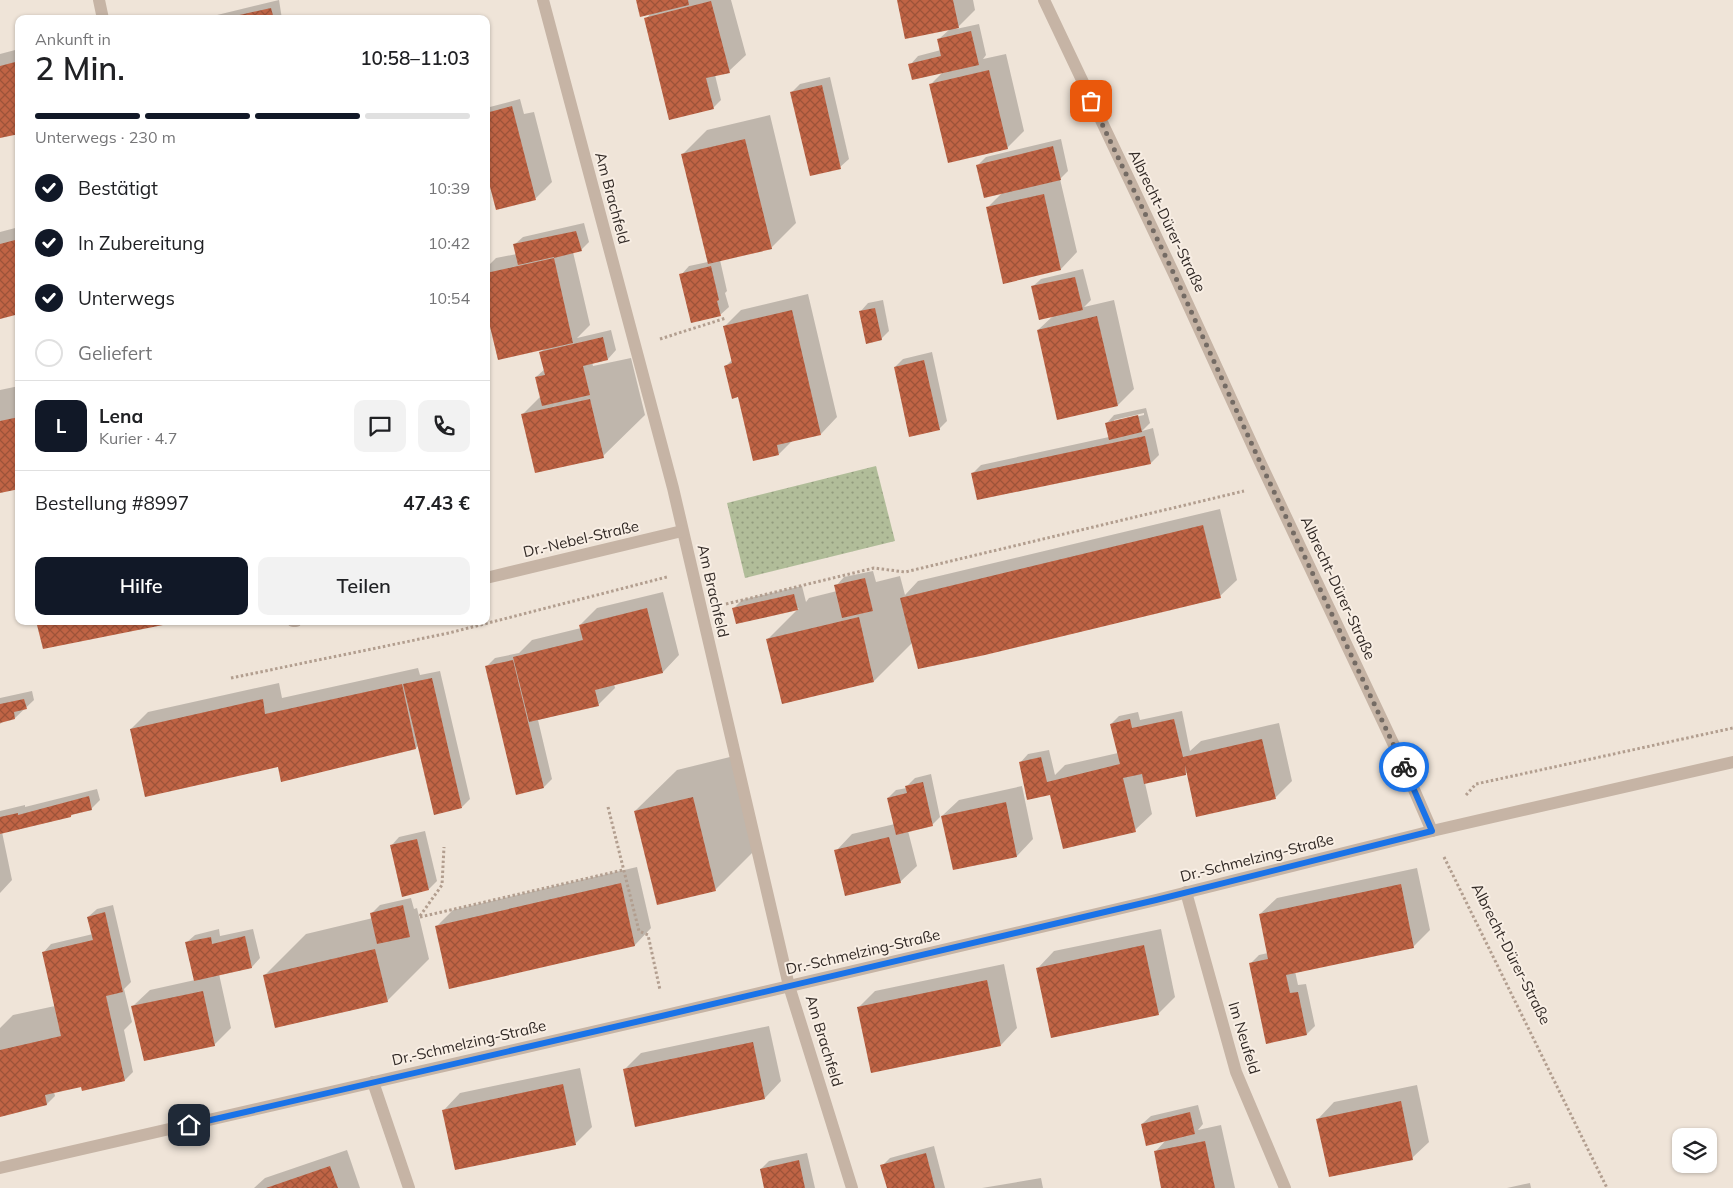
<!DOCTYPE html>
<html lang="de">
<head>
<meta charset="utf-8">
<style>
	body { margin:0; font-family:Mulish,sans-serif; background:#f2f2f2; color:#202124; height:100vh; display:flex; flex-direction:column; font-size:19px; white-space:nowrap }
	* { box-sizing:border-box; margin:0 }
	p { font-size:16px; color:#757577 }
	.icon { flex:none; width:28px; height:28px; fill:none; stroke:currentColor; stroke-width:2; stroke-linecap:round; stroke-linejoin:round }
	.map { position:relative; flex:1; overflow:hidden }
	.panel { position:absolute; left:15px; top:15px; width:475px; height:610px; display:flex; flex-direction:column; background:#fff; border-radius:10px; box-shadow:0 1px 4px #0004 }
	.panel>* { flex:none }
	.buttons { position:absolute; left:1672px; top:1128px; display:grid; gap:10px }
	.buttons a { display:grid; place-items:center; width:45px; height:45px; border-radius:10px; background:#fff; box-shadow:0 1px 4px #0004; font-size:25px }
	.pin { position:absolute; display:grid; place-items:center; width:42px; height:42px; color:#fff; margin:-21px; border-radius:10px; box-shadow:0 2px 8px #0006 }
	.courier { position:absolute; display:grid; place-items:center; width:50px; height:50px; margin:-25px; border:4px solid #1a73e8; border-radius:50%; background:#fff; color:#222; box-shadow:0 1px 6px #0007 }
	.summary em { font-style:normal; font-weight:600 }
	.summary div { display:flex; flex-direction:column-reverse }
	.summary { display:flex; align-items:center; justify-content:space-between; height:85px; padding:0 20px }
	h1 { font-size:32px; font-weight:600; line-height:38px }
	.bar { display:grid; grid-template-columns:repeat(4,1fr); gap:8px 5px; align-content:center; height:60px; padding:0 20px }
	.bar i { height:6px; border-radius:4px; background:#e0e0e0 }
	.bar .on { background:#111827 }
	.bar p { grid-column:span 4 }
	.line { display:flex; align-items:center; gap:12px; padding:0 20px; border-top:1px solid #e0e0e0 }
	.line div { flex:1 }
	.round { display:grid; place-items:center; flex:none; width:52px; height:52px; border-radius:10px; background:#f2f2f2 }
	ol { padding:0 20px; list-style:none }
	li { display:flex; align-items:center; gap:15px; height:55px }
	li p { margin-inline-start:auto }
	li .icon { padding:5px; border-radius:50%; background:#111827; color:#fff; stroke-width:4 }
	li:last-child { color:#757577 }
	li i { width:28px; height:28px; border:2px solid #e0e0e0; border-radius:50% }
	.cta { display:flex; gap:10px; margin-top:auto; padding:10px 20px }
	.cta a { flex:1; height:58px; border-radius:10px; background:#111827; color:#fff; font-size:20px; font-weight:600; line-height:58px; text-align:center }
	.cta a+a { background:#f2f2f2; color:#202124 }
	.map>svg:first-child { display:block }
	.park { fill:url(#park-dots) }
	.shadow { fill:#0003; fill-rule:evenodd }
	.building { fill:url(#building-cross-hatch) }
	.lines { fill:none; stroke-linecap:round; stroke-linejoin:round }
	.path { stroke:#b29e8f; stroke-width:3; stroke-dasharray:2.5 2.5; stroke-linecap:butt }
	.street { stroke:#c6b4a5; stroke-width:12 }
	.done { stroke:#746b64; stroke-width:5; stroke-dasharray:0 9 }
	.route { stroke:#1a73e8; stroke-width:6 }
	.labels { text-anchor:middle; stroke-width:4; stroke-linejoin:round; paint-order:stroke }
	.street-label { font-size:15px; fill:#322a26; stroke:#f8eee4 }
</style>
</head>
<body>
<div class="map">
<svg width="1733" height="1188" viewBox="0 0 1733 1188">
	<defs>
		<pattern id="park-dots" width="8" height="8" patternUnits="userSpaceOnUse" patternTransform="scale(1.25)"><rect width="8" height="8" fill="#b1bd99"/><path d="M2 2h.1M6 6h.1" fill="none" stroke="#919a7d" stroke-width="1.8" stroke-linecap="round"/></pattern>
		<pattern id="building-cross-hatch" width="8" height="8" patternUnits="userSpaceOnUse" patternTransform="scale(1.25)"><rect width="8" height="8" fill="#c06445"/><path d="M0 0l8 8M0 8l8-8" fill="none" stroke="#9d5339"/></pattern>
	</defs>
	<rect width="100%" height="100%" fill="#efe4d8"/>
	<!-- park -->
	<polygon class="park" points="876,466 895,541 745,578 727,503"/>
	<!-- shadow -->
	<g class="shadow">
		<polygon points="279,0 282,19 210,19 213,16"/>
		<polygon points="638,0 731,0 746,55 729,71 715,75 721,100 713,108 646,19 651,13"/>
		<polygon points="898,0 973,0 975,10 956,29 979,24 986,55 983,59 1006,54 1024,131 1007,148 931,84 943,72 910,65 918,56 941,50 939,39 950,29"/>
		<polygon points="19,49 19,133 0,137 0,54"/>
		<polygon points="830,77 849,159 840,167 792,92 800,84"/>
		<polygon points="520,99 524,114 534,112 552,182 536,198 497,208 490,182 486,183 486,108"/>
		<polygon points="770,115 796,223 771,248 720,260 727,291 725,293 729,307 720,315 681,275 689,266 708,262 682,155 707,130"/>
		<polygon points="1061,139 1068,171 1060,179 1077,252 1061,269 987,208 1002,193 978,165 986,157"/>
		<polygon points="584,223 589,242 581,250 573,252 590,325 577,338 611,330 616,350 608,359 592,362 593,366 631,358 645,415 603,456 522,415 541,396 536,377 545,369 541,352 545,348 486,305 486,268 496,258 517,254 514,245 523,237"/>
		<polygon points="19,227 19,313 0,318 0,232"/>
		<polygon points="1083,269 1091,300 1084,307 1114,300 1134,389 1118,405 1038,330 1053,316 1032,287 1041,279"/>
		<polygon points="808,294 837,417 821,434 793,440 779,454 739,396 726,366 733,359 725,326 741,310"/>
		<polygon points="883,300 889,331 881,339 860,312 868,303"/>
		<polygon points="932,352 947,421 939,429 895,367 903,359"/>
		<polygon points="19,386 19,487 0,492 0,390"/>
		<path d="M1146 408 1150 423 1142 431 1153 428 1159 455 1151 463 978 499 973 473 981 465 1109 437 1106 424 1114 415ZM1144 413V415L1114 422V420Z"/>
		<polygon points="1220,509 1237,580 1220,596 913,642 874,681 783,702 768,639 799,608 737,622 734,608 742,600 802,586 806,602 809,598 837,591 836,586 844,577 873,571 876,582 900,576 905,595 918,581"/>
		<polygon points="663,592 679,655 663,672 614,684 615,688 598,705 538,720 552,779 544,787 486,667 495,658 519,653 532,640 581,628 580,625 597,608"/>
		<polygon points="418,668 420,675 440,671 470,799 462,807 419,745 416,748 279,766 131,729 148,712 279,683 282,698"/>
		<polygon points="32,691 34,700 15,718 3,721 0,724 0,698"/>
		<polygon points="1182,711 1190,751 1201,741 1279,723 1292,781 1276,797 1188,772 1185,774 1145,783 1152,814 1135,830 1050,792 1020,763 1028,754 1049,750 1055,775 1065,765 1118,753 1111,724 1119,716 1138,712 1140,720"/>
		<polygon points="734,756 756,849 715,890 635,811 677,770"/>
		<polygon points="931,774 940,817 932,825 908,831 917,866 900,882 836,851 852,834 895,824 888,798 896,790 907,788 907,786 915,778"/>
		<polygon points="1022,786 1033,839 1017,856 942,816 959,800"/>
		<polygon points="97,789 100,800 92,808 74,813 71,816 2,832 12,880 0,893 0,811 25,805 25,807"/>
		<polygon points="425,831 437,881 429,889 391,846 399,837"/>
		<polygon points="637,867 651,928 635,945 436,927 453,910"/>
		<polygon points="1417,868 1430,930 1414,946 1295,971 1298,985 1306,984 1315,1026 1307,1034 1250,964 1259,955 1268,953 1260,914 1277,898"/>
		<polygon points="411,898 414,909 417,908 429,959 387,1001 264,976 306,934 373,918 372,913 380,905"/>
		<polygon points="113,905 131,982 124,989 132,1022 124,1030 133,1072 125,1080 83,1089 82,1084 54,1092 55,1096 47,1104 0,1115 0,1028 13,1015 55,1006 43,953 51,944 93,934 88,917 97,909"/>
		<polygon points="219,929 220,936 253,929 260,958 252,967 219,974 231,1028 214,1045 133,1006 150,990 195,980 186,943 195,935"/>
		<polygon points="1161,929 1175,997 1158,1014 1038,968 1054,951"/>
		<polygon points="1004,964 1017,1028 1001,1045 858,1008 875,991"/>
		<polygon points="769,1026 781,1081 765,1098 624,1070 641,1053"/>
		<polygon points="580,1068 592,1127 575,1144 444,1110 460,1093"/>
		<polygon points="1417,1085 1429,1142 1412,1158 1318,1119 1334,1102"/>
		<polygon points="1198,1105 1203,1124 1198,1130 1221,1125 1235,1188 1163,1188 1155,1152 1167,1139 1142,1124 1151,1116"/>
		<polygon points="934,1146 945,1188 888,1188 882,1166 890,1158"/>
		<polygon points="347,1150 360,1188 254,1188 265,1178"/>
		<polygon points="807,1153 815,1188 765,1188 761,1169 769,1161"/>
		<polygon points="1041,1178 1043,1188 982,1188"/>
		<polygon points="1530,1183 1531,1188 1507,1188"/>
	</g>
	<!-- building -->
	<g class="building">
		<polygon points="636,0 688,0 689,5 640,17"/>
		<polygon points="897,0 953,0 959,28 905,39"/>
		<polygon points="711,1 730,73 706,78 714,109 669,120 644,18"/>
		<polygon points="271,8 274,19 226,19 226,18"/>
		<polygon points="971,31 979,65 912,80 908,64 941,56 937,39"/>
		<polygon points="19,61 19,134 0,138 0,66"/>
		<polygon points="989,70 1008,149 948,163 929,84"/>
		<polygon points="822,85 841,169 810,176 790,92"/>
		<polygon points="512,106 536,200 496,210 489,183 486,184 486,113"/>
		<polygon points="745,139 772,249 708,264 681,154"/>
		<polygon points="1053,146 1061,180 984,198 976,165"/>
		<polygon points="1044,194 1061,270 1003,284 986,207"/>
		<polygon points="576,231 582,251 554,258 573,343 498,360 486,310 486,273 554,258 554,257 518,265 513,244"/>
		<polygon points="19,239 19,314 0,319 0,244"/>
		<polygon points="711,266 719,300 717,301 721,316 691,323 679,274"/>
		<polygon points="1075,277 1083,310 1039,320 1031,286"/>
		<polygon points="875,308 882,340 866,344 859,311"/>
		<polygon points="792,310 821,435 777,445 779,455 753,461 738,397 732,399 724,366 732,363 723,326"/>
		<polygon points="1097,316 1118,406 1057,420 1037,330"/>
		<polygon points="603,337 608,360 583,366 590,395 542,406 535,377 545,375 539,352"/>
		<polygon points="924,360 940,430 909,437 894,367"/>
		<polygon points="590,399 604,458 535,473 521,414"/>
		<polygon points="1138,415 1142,432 1109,440 1105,423"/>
		<polygon points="19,417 19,489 0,493 0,421"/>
		<polygon points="1145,436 1151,464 977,500 971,473"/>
		<polygon points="1203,525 1221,598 985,655 918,669 900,598"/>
		<polygon points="865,578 873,611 842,618 834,585"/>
		<polygon points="794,594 798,610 736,624 732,608"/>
		<polygon points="647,608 663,673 595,690 599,706 529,722 513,657 583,640 579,625"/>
		<polygon points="859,617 874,682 782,704 766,639"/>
		<polygon points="36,621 178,621 178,622 43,649"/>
		<polygon points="513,660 544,788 516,795 485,666"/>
		<polygon points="432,678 462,808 434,815 403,684"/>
		<polygon points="402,684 416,749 281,782 278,767 145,797 130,729 263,699 265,714"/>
		<polygon points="24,699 27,709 14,712 15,719 0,723 0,704"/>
		<polygon points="1130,719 1132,728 1174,719 1183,757 1262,739 1276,799 1196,817 1185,765 1186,775 1144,784 1142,774 1123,778 1136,832 1063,849 1050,795 1027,800 1019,762 1041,757 1047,782 1120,764 1110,724"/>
		<polygon points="923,782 933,826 896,835 887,798 907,793 905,786"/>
		<polygon points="89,796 92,810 71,815 71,817 0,834 0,817 18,813 18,815"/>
		<polygon points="693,797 716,891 657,905 634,811"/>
		<polygon points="1006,802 1017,857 953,870 941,816"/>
		<polygon points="889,837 901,883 845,896 834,850"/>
		<polygon points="417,839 429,890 402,897 390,845"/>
		<polygon points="621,883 635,946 449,989 435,926"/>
		<polygon points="1401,884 1414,948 1286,975 1290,993 1298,992 1307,1035 1266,1044 1249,963 1268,959 1259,914"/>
		<polygon points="403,905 410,937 377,944 370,913"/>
		<polygon points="105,912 123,992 106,996 125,1081 82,1091 81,1087 45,1095 47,1105 0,1117 0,1050 61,1036 42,952 93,940 87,917"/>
		<polygon points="245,936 252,968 194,981 185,942 211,937 212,944"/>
		<polygon points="1144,945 1159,1015 1051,1038 1036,968"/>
		<polygon points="375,949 388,1002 275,1028 263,975"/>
		<polygon points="987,980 1001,1046 871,1073 857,1007"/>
		<polygon points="203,991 215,1046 144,1061 131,1006"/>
		<polygon points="753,1042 765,1099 635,1127 623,1069"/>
		<polygon points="563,1084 576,1145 455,1170 442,1110"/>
		<polygon points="1401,1101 1413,1160 1329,1177 1316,1119"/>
		<polygon points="1190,1112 1195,1134 1146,1146 1141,1124"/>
		<polygon points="1205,1141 1215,1188 1161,1188 1154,1151"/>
		<polygon points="926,1153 935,1188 887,1188 880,1165"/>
		<polygon points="799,1160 805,1188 764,1188 760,1169"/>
		<polygon points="330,1166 338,1188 266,1188"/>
	</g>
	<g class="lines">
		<!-- path -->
		<g class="path">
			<polyline points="660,339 726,318"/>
			<polyline points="726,604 874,568 905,572 1244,491"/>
			<polyline points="231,678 449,633 667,577"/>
			<polyline points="1466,795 1476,784 1733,728"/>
			<polyline points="608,807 639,931 648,935 660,990"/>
			<polyline points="1444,857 1607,1188"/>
			<polyline points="420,916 442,885 444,847"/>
			<polyline points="420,917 623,870"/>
		</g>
		<!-- street -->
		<g class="street">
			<polyline points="99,0 103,19"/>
			<polyline points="543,0 673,488 789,986 852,1188"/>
			<polyline points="1044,0 1174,274 1260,462 1402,762 1432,831"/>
			<polyline points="486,578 682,531"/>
			<polyline points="293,621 296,621"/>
			<polyline points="1186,892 1236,1072 1285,1188"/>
			<polyline points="373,1082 409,1188"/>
			<polyline points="0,1168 666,1015 1156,900 1432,831 1733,762"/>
		</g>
	</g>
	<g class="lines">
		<!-- done -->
		<polyline class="done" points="1091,101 1174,274 1260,462 1404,767"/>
		<!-- route -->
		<polyline class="route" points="189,1125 666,1015 1156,900 1432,831 1404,767"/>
	</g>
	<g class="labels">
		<!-- street labels -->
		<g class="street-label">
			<text transform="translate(612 198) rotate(75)" y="5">Am Brachfeld</text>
			<text transform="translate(1167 221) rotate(64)" y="5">Albrecht-Dürer-Straße</text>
			<text transform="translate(581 539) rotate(-13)" y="5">Dr.-Nebel-Straße</text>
			<text transform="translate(1338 588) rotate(65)" y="5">Albrecht-Dürer-Straße</text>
			<text transform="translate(713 591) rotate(77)" y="5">Am Brachfeld</text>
			<text transform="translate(1257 858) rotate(-14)" y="5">Dr.-Schmelzing-Straße</text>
			<text transform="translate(863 952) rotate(-13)" y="5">Dr.-Schmelzing-Straße</text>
			<text transform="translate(1511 954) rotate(63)" y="5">Albrecht-Dürer-Straße</text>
			<text transform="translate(1244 1038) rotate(73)" y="5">Im Neufeld</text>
			<text transform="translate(824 1041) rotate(73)" y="5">Am Brachfeld</text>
			<text transform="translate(469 1043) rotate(-13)" y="5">Dr.-Schmelzing-Straße</text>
		</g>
	</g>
</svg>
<div class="buttons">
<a><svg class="icon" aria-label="layers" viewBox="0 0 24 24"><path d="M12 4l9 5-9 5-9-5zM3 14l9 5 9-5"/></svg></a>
</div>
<div class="pin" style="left:1091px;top:101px;background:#ea580c"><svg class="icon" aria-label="bag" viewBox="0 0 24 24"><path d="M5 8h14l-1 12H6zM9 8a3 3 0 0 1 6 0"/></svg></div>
<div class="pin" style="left:189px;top:1125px;background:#1f2937"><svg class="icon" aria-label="home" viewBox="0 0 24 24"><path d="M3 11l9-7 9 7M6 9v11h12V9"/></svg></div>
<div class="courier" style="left:1404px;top:767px"><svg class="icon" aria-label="bike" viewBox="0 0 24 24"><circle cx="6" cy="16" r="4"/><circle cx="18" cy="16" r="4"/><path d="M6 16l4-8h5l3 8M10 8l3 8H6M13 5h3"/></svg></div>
<section class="panel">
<div class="summary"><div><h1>2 Min.</h1><p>Ankunft in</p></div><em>10:58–11:03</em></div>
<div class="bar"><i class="on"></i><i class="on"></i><i class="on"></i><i></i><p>Unterwegs · 230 m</p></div>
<ol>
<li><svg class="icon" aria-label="check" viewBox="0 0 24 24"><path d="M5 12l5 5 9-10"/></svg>Bestätigt<p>10:39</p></li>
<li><svg class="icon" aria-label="check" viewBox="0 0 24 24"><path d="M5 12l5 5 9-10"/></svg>In Zubereitung<p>10:42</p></li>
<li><svg class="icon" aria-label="check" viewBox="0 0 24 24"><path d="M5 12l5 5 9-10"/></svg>Unterwegs<p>10:54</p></li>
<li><i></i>Geliefert</li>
</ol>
<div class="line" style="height:90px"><b class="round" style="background:#111827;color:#fff">L</b><div><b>Lena</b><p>Kurier · 4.7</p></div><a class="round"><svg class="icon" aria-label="chat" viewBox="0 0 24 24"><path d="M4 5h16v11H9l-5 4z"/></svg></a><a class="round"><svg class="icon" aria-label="phone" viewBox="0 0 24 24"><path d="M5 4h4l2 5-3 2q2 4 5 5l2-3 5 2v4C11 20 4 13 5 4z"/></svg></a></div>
<div class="line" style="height:65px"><div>Bestellung #8997</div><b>47.43 €</b></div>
<div class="cta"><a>Hilfe</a><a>Teilen</a></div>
</section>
</div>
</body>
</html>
